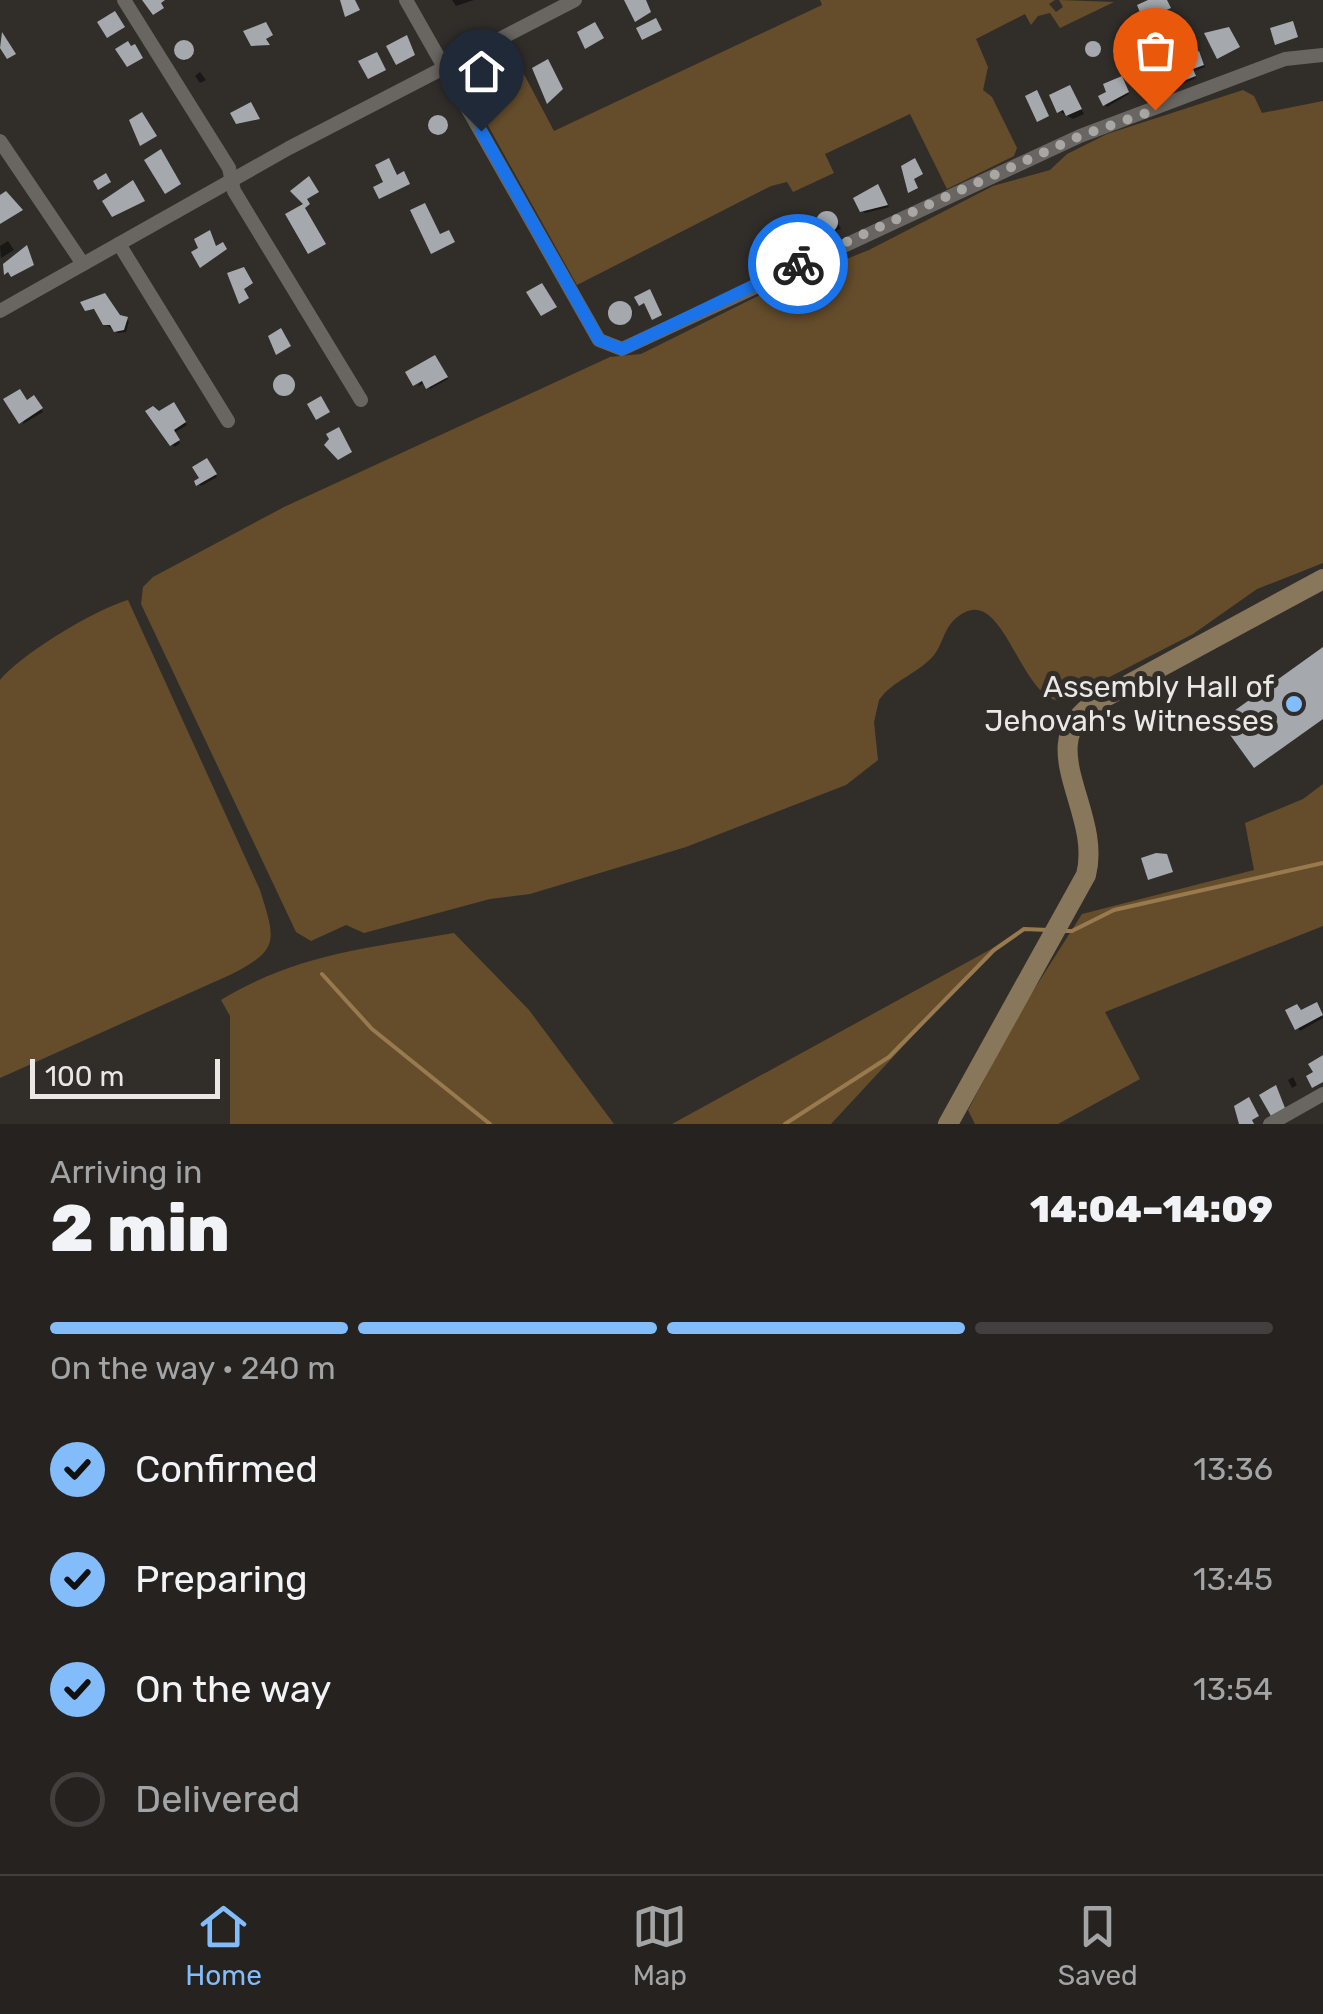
<!DOCTYPE html>
<html lang="en">
<head>
<meta charset="utf-8">
<style>
	body { margin:0; font-family:Rubik,sans-serif; background:#312f2d; color:#f1f3f6; height:100vh; display:flex; flex-direction:column; font-size:38px; white-space:nowrap }
	* { box-sizing:border-box; margin:0 }
	p { font-size:32px; color:#a3a4a5 }
	.icon { flex:none; width:55px; height:55px; fill:none; stroke:currentColor; stroke-width:2; stroke-linecap:round; stroke-linejoin:round }
	.map { position:relative; height:1124px; overflow:hidden }
	.drawer { display:flex; flex-direction:column; background:#252220; flex:1 }
	.drawer>* { flex:none }
	.scale { position:absolute; left:30px; bottom:25px; width:190px; box-sizing:border-box; padding-left:10px; border:5px solid #eae8e5; border-top:0; font-size:28px; line-height:35px; white-space:nowrap; color:#eae8e5; -webkit-text-stroke:8px #312e2a; paint-order:stroke }
	.pin { position:absolute; display:grid; place-items:center; width:85px; height:85px; color:#fff; margin:-102px -42px; border-radius:50% 50% 50% 0; rotate:-45deg; box-shadow:0 0 10px #0007 }
	.pin .icon { rotate:45deg }
	.courier { position:absolute; display:grid; place-items:center; width:100px; height:100px; margin:-50px; border:8px solid #1a73e8; border-radius:50%; background:#fff; color:#222; box-shadow:0 2px 12px #0007 }
	.headline em { font-style:normal; font-weight:800 }
	.headline div { display:flex; flex-direction:column-reverse }
	.headline { display:flex; align-items:center; justify-content:space-between; height:170px; padding:0 50px }
	h1 { font-size:65px; font-weight:800; line-height:75px }
	.bar { display:grid; grid-template-columns:repeat(4,1fr); gap:15px 10px; align-content:center; height:120px; padding:0 50px }
	.bar i { height:12px; border-radius:8px; background:#423f3e }
	.bar .selected { background:#83bcfb }
	.bar p { grid-column:span 4 }
	ol { padding:0 50px; list-style:none }
	li { display:flex; align-items:center; gap:30px; height:110px }
	li p { margin-inline-start:auto }
	li .icon { padding:10px; border-radius:50%; background:#83bcfb; color:#111; stroke-width:4 }
	li:last-child { color:#a3a4a5 }
	li i { width:55px; height:55px; border:5px solid #423f3e; border-radius:50% }
	.tabs { display:flex; justify-content:space-around; align-items:center; height:140px; border-top:2px solid #423f3e; background:#252220; font-size:28px; color:#a3a4a5 }
	.tabs a { display:grid; justify-items:center; gap:5px }
	.tabs .selected { color:#83bcfb }
	.map>svg:first-child { display:block }
	.green { fill:#654d2c }
	.shadow { fill:#0007 }
	.lines { fill:none; stroke-linecap:round; stroke-linejoin:round }
	.stream { stroke:#997a4f; stroke-width:4 }
	.building { fill:#a5a9ae }
	.street { stroke:#696661; stroke-width:14 }
	.secondary { stroke:#89775c; stroke-width:20 }
	.done { stroke:#a9a7a4; stroke-width:10; stroke-dasharray:0 18 }
	.route { stroke:#1a73e8; stroke-width:12 }
	.poi-dot { fill:#83bcfb; stroke:#312e2a; stroke-width:4 }
	.labels { text-anchor:middle; stroke-width:10; stroke-linejoin:round; paint-order:stroke }
	.poi-label { font-size:30px; fill:#eae8e5; stroke:#312e2a; text-anchor:end }
</style>
</head>
<body>
<div class="map">
<svg width="1323" height="1124" viewBox="0 0 1323 1124">
	<rect width="100%" height="100%" fill="#312e2a"/>
	<!-- green -->
	<g class="green">
		<polygon points="820,0 1055,0 1049,4 1056,12 1063,7 1059,0 1114,2 1060,28 1050,13 1038,16 1031,25 1025,14 976,39 988,67 983,90 992,97 1017,148 1014,156 947,189 910,114 825,154 834,173 793,192 787,182 771,186 577,285 457,70 508,44 554,131 822,5"/>
		<path d="M1243 90 1254 96 1262 113 1323 101V563L1257 589 1193 634 1063 701C1018 703 1003 571 953 621 944 630 942 645 934 655 918 674 893 680 879 700L874 722 878 760 846 785 686 847 530 894 490 899 364 933 346 925 311 941 296 932 141 604 143 587 153 577 284 507 610 357 641 354 778 286 869 250 993 186 1050 170 1067 154 1107 134Z"/>
		<path d="M128 600 260 890C275 939 281 949 232 974L0 1078V680C23 653 94 610 128 600Z"/>
		<polygon points="1323,784 1323,926 1105,1012 1140,1079 1058,1124 975,1124 968,1110 1019,1013 1082,914 1254,870 1245,823 1303,799"/>
		<path d="M454 933 529 1010 614 1124H230V1016L221 1000C296 954 369 948 454 933Z"/>
		<polygon points="995,947 831,1124 672,1124"/>
	</g>
	<!-- shadow -->
	<g class="shadow">
		<polygon points="452,0 474,0 456,6"/>
		<polygon points="185,40 193,56 185,61 175,47"/>
		<polygon points="1098,43 1101,51 1091,56 1087,47"/>
		<polygon points="1200,56 1205,67 1194,71 1196,78 1182,84"/>
		<polygon points="200,72 206,80 200,83 195,76"/>
		<polygon points="1123,81 1129,94 1107,107 1105,105"/>
		<polygon points="1070,88 1084,114 1073,119 1059,111"/>
		<polygon points="440,115 448,130 434,135 429,120"/>
		<polygon points="880,189 889,207 865,213 863,211"/>
		<polygon points="833,213 841,229 824,235 816,220"/>
		<polygon points="8,241 14,250 1,258 0,246"/>
		<polygon points="108,297 121,317 129,321 126,332 118,333 105,324 98,310 87,310"/>
		<polygon points="628,304 633,314 616,326 610,311"/>
		<polygon points="436,360 448,379 430,389 425,382 417,387"/>
		<polygon points="288,376 295,388 281,396 274,384"/>
		<polygon points="34,398 43,412 23,424 27,402"/>
		<polygon points="176,407 187,425 174,433 180,443 175,447 172,444"/>
		<polygon points="209,463 217,477 201,486 197,482"/>
		<polygon points="1319,1007 1323,1018 1300,1031 1288,1011 1302,1013"/>
		<polygon points="1293,1077 1297,1085 1292,1088 1288,1080"/>
	</g>
	<g class="lines">
		<!-- stream -->
		<g class="stream">
			<polyline points="1063,931 1072,931 1114,910 1323,863"/>
			<polyline points="322,974 372,1029 490,1124"/>
			<polyline points="785,1124 889,1057 994,950 1024,929 1049,930"/>
		</g>
	</g>
	<!-- building -->
	<g class="building">
		<polygon points="142,0 165,0 161,3 164,8 153,15"/>
		<polygon points="340,0 355,0 360,10 345,17"/>
		<polygon points="624,0 646,0 651,12 635,22"/>
		<polygon points="1148,0 1167,0 1171,8 1143,20 1137,5"/>
		<polygon points="115,11 125,27 107,38 97,22"/>
		<polygon points="656,18 662,30 642,40 636,28"/>
		<polygon points="1293,21 1298,37 1275,45 1270,28"/>
		<polygon points="266,22 273,35 266,39 270,45 251,46 243,31"/>
		<polygon points="595,22 604,38 585,49 577,32"/>
		<polygon points="1229,27 1240,47 1217,59 1204,33"/>
		<polygon points="2,32 16,54 7,59 0,48"/>
		<polygon points="407,35 415,55 396,65 386,46"/>
		<circle cx="184" cy="50" r="10"/>
		<polygon points="128,41 131,46 135,44 143,58 127,67 115,49"/>
		<circle cx="1093" cy="49" r="8"/>
		<polygon points="1199,51 1204,65 1193,69 1196,76 1178,83 1171,66"/>
		<polygon points="377,52 386,70 368,79 358,61"/>
		<polygon points="548,59 563,89 547,104 532,68"/>
		<polygon points="1122,76 1129,92 1103,106 1098,96 1106,92 1103,84"/>
		<polygon points="1070,85 1082,109 1066,116 1063,110 1057,113 1049,95"/>
		<polygon points="1037,90 1049,116 1037,122 1025,96"/>
		<polygon points="251,102 260,119 236,124 230,113"/>
		<polygon points="142,112 157,136 140,146 129,120"/>
		<circle cx="438" cy="125" r="10"/>
		<polygon points="161,149 181,184 165,194 144,160"/>
		<polygon points="389,158 397,175 404,171 410,184 379,199 373,187 383,182 375,165"/>
		<polygon points="915,158 923,174 914,179 918,188 908,193 901,166"/>
		<polygon points="106,173 111,182 98,190 93,181"/>
		<polygon points="309,176 319,192 307,199 310,204 305,208 326,244 308,254 285,214 303,204 290,191"/>
		<polygon points="133,180 145,201 112,217 102,201"/>
		<polygon points="878,184 888,205 860,212 853,198"/>
		<polygon points="6,191 23,210 0,224 0,195"/>
		<polygon points="425,203 440,234 449,230 455,242 431,254 410,210"/>
		<circle cx="827" cy="222" r="11"/>
		<polygon points="792,219 803,242 789,249 785,241 780,243 773,229"/>
		<polygon points="210,230 216,246 223,242 227,249 200,268 191,252 198,248 194,239"/>
		<polygon points="27,245 34,265 11,277 8,272 4,275 3,264"/>
		<polygon points="773,246 780,260 772,265 764,250"/>
		<polygon points="244,267 253,283 244,289 249,298 239,304 227,273"/>
		<polygon points="542,283 557,307 541,316 526,292"/>
		<polygon points="650,289 662,315 652,320 644,303 639,306 634,297"/>
		<polygon points="105,293 120,315 128,317 124,330 114,332 110,325 103,325 94,309 85,311 80,302"/>
		<circle cx="620" cy="313" r="12"/>
		<polygon points="281,328 291,346 276,355 268,336"/>
		<polygon points="435,355 448,377 426,389 422,381 413,386 405,372"/>
		<circle cx="284" cy="385" r="11"/>
		<polygon points="20,389 27,400 34,395 43,408 19,424 3,399"/>
		<polygon points="321,396 330,412 316,420 307,404"/>
		<polygon points="174,402 186,422 174,430 180,440 170,446 145,411 153,406 159,411"/>
		<polygon points="339,427 352,452 338,460 324,445 329,439 326,434"/>
		<polygon points="207,458 217,474 196,486 194,481 199,478 192,467"/>
		<polygon points="1323,647 1323,719 1254,768 1220,721"/>
		<polygon points="1156,853 1167,854 1173,872 1148,880 1141,858"/>
		<polygon points="1317,1002 1323,1015 1295,1030 1285,1010 1297,1004 1301,1010"/>
		<polygon points="1323,1055 1323,1082 1312,1088 1306,1076 1313,1072 1308,1064"/>
		<polygon points="1276,1085 1285,1108 1271,1116 1259,1095"/>
		<polygon points="1249,1097 1259,1116 1252,1120 1254,1124 1239,1124 1234,1106"/>
	</g>
	<g class="lines">
		<!-- street -->
		<g class="street">
			<polyline points="124,0 229,168 234,191 361,400"/>
			<polyline points="406,0 599,340 622,349 1080,136 1285,59 1323,55"/>
			<polyline points="0,141 83,264"/>
			<polyline points="119,244 228,421"/>
			<polyline points="0,311 289,148 575,0"/>
			<polyline points="1270,1124 1323,1094"/>
		</g>
		<!-- secondary -->
		<path class="secondary" d="M948 1124 1086 875C1103 810 1028 743 1098 701L1323 579"/>
	</g>
	<g class="lines">
		<!-- done -->
		<polyline class="done" points="798,264 1080,136 1155,110"/>
		<!-- route -->
		<polyline class="route" points="481,131 599,340 622,349 798,264"/>
	</g>
	<!-- markers -->
	<circle class="poi-dot" cx="1294" cy="704" r="10"/>
	<g class="labels">
		<!-- poi labels -->
		<g class="poi-label">
			<text x="1274" y="697">Assembly Hall of<tspan x="1274" dy="34">Jehovah's Witnesses</tspan></text>
		</g>
	</g>
</svg>
<div class="scale">100 m</div>
<div class="pin" style="left:1155px;top:110px;background:#ea580c"><svg class="icon" aria-label="bag" viewBox="0 0 24 24"><path d="M5 8h14l-1 12H6zM9 8a3 3 0 0 1 6 0"/></svg></div>
<div class="pin" style="left:481px;top:131px;background:#1f2937"><svg class="icon" aria-label="home" viewBox="0 0 24 24"><path d="M3 11l9-7 9 7M6 9v11h12V9"/></svg></div>
<div class="courier" style="left:798px;top:264px"><svg class="icon" aria-label="bike" viewBox="0 0 24 24"><circle cx="6" cy="16" r="4"/><circle cx="18" cy="16" r="4"/><path d="M6 16l4-8h5l3 8M10 8l3 8H6M13 5h3"/></svg></div>
</div>
<section class="drawer">
<div class="headline"><div><h1>2 min</h1><p>Arriving in</p></div><em>14:04–14:09</em></div>
<div class="bar"><i class="selected"></i><i class="selected"></i><i class="selected"></i><i></i><p>On the way · 240 m</p></div>
<ol>
<li><svg class="icon" aria-label="check" viewBox="0 0 24 24"><path d="M5 12l5 5 9-10"/></svg>Confirmed<p>13:36</p></li>
<li><svg class="icon" aria-label="check" viewBox="0 0 24 24"><path d="M5 12l5 5 9-10"/></svg>Preparing<p>13:45</p></li>
<li><svg class="icon" aria-label="check" viewBox="0 0 24 24"><path d="M5 12l5 5 9-10"/></svg>On the way<p>13:54</p></li>
<li><i></i>Delivered</li>
</ol>
</section>
<nav class="tabs">
<a class="selected"><svg class="icon" aria-label="home" viewBox="0 0 24 24"><path d="M3 11l9-7 9 7M6 9v11h12V9"/></svg>Home</a>
<a><svg class="icon" aria-label="map" viewBox="0 0 24 24"><path d="M3 6l6-2 6 2 6-2v14l-6 2-6-2-6 2zM9 4v14M15 6v14"/></svg>Map</a>
<a><svg class="icon" aria-label="saved" viewBox="0 0 24 24"><path d="M7 4h10v16l-5-4-5 4z"/></svg>Saved</a>
</nav>
</body>
</html>
